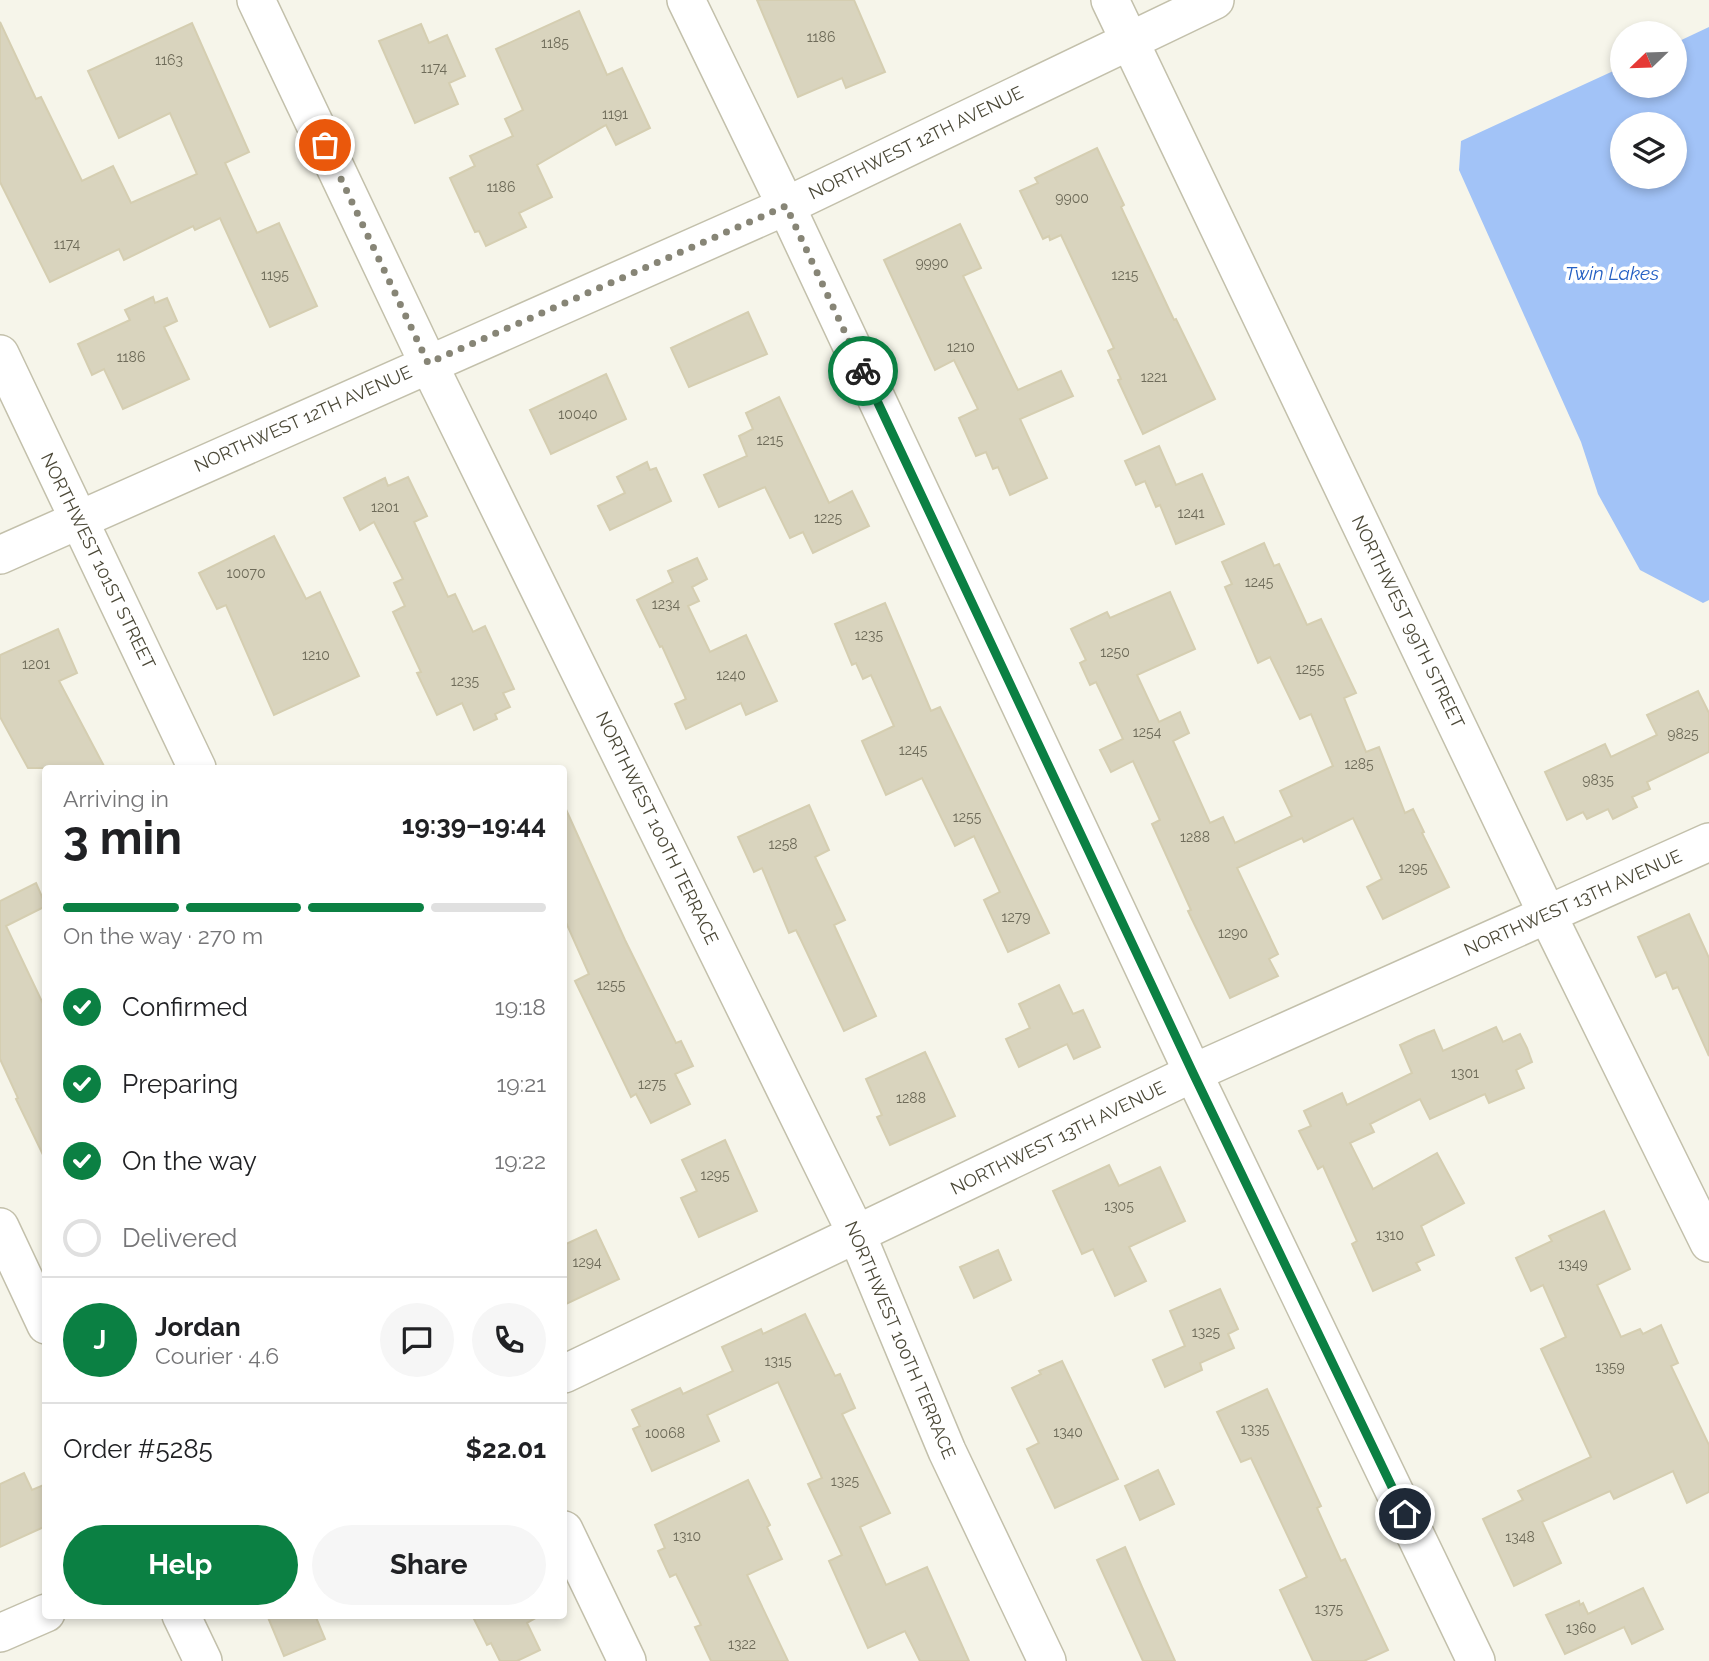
<!DOCTYPE html>
<html lang="en">
<head>
<meta charset="utf-8">
<style>
	body { margin:0; font-family:Raleway,sans-serif; background:#f6f6f6; color:#202124; height:100vh; display:flex; flex-direction:column; font-size:26px; white-space:nowrap }
	* { box-sizing:border-box; margin:0 }
	p { font-size:23px; color:#757577 }
	.icon { flex:none; width:38px; height:38px; fill:none; stroke:currentColor; stroke-width:2; stroke-linecap:round; stroke-linejoin:round }
	.map { position:relative; flex:1; overflow:hidden }
	.drawer { position:absolute; left:42px; top:765px; width:525px; height:854px; display:flex; flex-direction:column; background:#fff; border-radius:7px; box-shadow:0 4px 10px #0003 }
	.drawer>* { flex:none }
	.needle { width:46px; rotate:247deg }
	.fabs { position:absolute; left:1610px; top:21px; display:grid; gap:14px }
	.fabs a { display:grid; place-items:center; width:77px; height:77px; border-radius:50%; background:#fff; box-shadow:0 4px 10px #0003; font-size:35px }
	.pin { position:absolute; display:grid; place-items:center; width:60px; height:60px; color:#fff; margin:-30px; border:4px solid #fff; border-radius:50%; box-shadow:0 2px 7px #0007 }
	.courier { position:absolute; display:grid; place-items:center; width:70px; height:70px; margin:-35px; border:5px solid #0b8043; border-radius:50%; background:#fff; color:#222; box-shadow:0 2px 9px #0007 }
	.head em { font-style:normal; font-weight:700 }
	.head div { display:flex; flex-direction:column-reverse }
	.head { display:flex; align-items:center; justify-content:space-between; height:119px; padding:0 21px }
	h1 { font-size:46px; font-weight:700; line-height:52px }
	.bar { display:grid; grid-template-columns:repeat(4,1fr); gap:10px 7px; align-content:center; height:84px; padding:0 21px }
	.bar i { height:9px; border-radius:5px; background:#e0e0e0 }
	.bar .active { background:#0b8043 }
	.bar p { grid-column:span 4 }
	.line { display:flex; align-items:center; gap:18px; padding:0 21px; border-top:2px solid #e0e0e0 }
	.line div { flex:1 }
	.round { display:grid; place-items:center; flex:none; width:74px; height:74px; border-radius:37px; background:#f6f6f6 }
	ol { padding:0 21px; list-style:none }
	li { display:flex; align-items:center; gap:21px; height:77px }
	li p { margin-inline-start:auto }
	li .icon { padding:7px; border-radius:50%; background:#0b8043; color:#fff; stroke-width:4 }
	li:last-child { color:#757577 }
	li i { width:38px; height:38px; border:4px solid #e0e0e0; border-radius:50% }
	.button { display:flex; gap:14px; margin-top:auto; padding:14px 21px }
	.button a { flex:1; height:80px; border-radius:42px; background:#0b8043; color:#fff; font-size:28px; font-weight:700; line-height:80px; text-align:center }
	.button a+a { background:#f6f6f6; color:#202124 }
	.map>svg:first-child { display:block }
	.water { fill:#a2c3f7; fill-rule:evenodd }
	.building { fill:#d9d4be; stroke:#d5ceb1; stroke-width:2 }
	.lines { fill:none; stroke-linecap:round; stroke-linejoin:round }
	.street-casing { stroke:#c3c0ab; stroke-width:40 }
	.street { stroke:#fff; stroke-width:37 }
	.done { stroke:#878576; stroke-width:7; stroke-dasharray:0 12.6 }
	.route { stroke:#0b8043; stroke-width:9 }
	.labels { text-anchor:middle; stroke-width:7; stroke-linejoin:round; paint-order:stroke }
	.number-label { font-size:14px; fill:#6e6b59 }
	.street-label { font-size:18px; fill:#4b4837; stroke:#fff }
	.water-label { font-size:19px; font-style:italic; fill:#245fc3; stroke:#fff }
</style>
</head>
<body>
<div class="map">
<svg width="1709" height="1661" viewBox="0 0 1709 1661">
	<rect width="100%" height="100%" fill="#f6f5ea"/>
	<!-- water -->
	<path class="water" d="M1709 27V600L1703 603 1640 570 1598 494 1581 442 1459 170 1461 141 1622 67V86H1675V43ZM1622 124H1675V177H1622Z"/>
	<!-- building -->
	<g class="building">
		<polygon points="757,0 854,0 885,72 846,88 842,78 798,97"/>
		<polygon points="579,11 607,75 622,68 650,128 616,145 606,125 537,165 552,197 519,213 526,227 486,246 479,231 475,232 450,178 475,166 470,156 513,136 505,119 523,110 496,49"/>
		<polygon points="0,22 36,99 41,97 82,181 113,166 131,203 197,174 170,113 119,138 88,71 192,23 249,152 225,163 257,233 279,223 317,306 270,327 220,218 195,230 193,226 124,260 119,249 50,282 0,182"/>
		<polygon points="421,24 429,43 447,35 465,76 449,83 458,104 415,123 379,41"/>
		<polygon points="1097,148 1124,205 1121,207 1174,320 1176,319 1215,399 1143,434 1118,380 1121,379 1108,351 1114,348 1061,235 1050,240 1049,236 1043,239 1020,191 1038,183 1035,178"/>
		<polygon points="960,224 981,268 963,276 1018,390 1061,371 1073,396 1020,419 1047,478 1010,495 998,467 993,469 986,452 976,456 959,418 978,409 954,360 935,370 884,260"/>
		<polygon points="153,297 155,303 167,298 177,321 164,327 189,379 123,409 104,369 92,375 78,344 130,320 125,310"/>
		<polygon points="748,312 767,354 689,387 671,348"/>
		<polygon points="606,374 626,419 551,454 530,410"/>
		<polygon points="779,397 829,503 852,491 869,526 813,553 803,532 790,538 765,487 719,507 704,475 747,456 739,436 753,429 746,413"/>
		<polygon points="1159,446 1176,485 1202,474 1224,524 1176,544 1160,505 1156,507 1145,481 1136,485 1125,461"/>
		<polygon points="647,462 650,470 656,468 671,501 610,530 598,506 625,493 617,477"/>
		<polygon points="408,477 427,516 414,522 448,597 455,594 473,632 485,626 514,689 503,693 510,707 495,714 497,719 474,730 462,703 437,715 417,673 421,672 393,612 405,606 394,583 403,579 374,522 360,530 344,498 385,478 388,486"/>
		<polygon points="274,536 306,599 320,592 359,676 274,715 226,605 217,609 199,573"/>
		<polygon points="1264,543 1274,566 1279,564 1307,625 1321,619 1356,693 1344,698 1366,752 1379,747 1405,813 1413,809 1424,832 1422,833 1449,887 1383,919 1367,887 1382,879 1353,818 1304,842 1302,838 1237,868 1278,954 1269,959 1278,976 1230,998 1188,911 1191,910 1152,824 1160,820 1133,761 1111,772 1100,750 1123,739 1096,682 1090,685 1080,663 1086,660 1071,629 1107,612 1110,618 1170,592 1195,649 1137,675 1159,722 1180,712 1189,733 1173,741 1210,823 1223,817 1235,843 1292,816 1280,791 1333,766 1311,714 1300,719 1270,657 1258,663 1225,587 1232,584 1222,562"/>
		<polygon points="697,558 707,579 692,587 699,601 688,606 710,652 746,635 777,701 746,715 741,703 686,729 675,704 686,699 662,646 660,647 637,600 673,582 668,571"/>
		<polygon points="885,603 931,711 940,707 1049,933 1008,952 984,900 1000,892 974,836 955,846 922,778 886,795 862,741 894,726 871,675 863,679 856,663 852,665 835,624"/>
		<polygon points="58,629 77,673 59,681 105,768 28,768 0,717 0,655"/>
		<polygon points="1698,691 1709,713 1709,752 1647,782 1650,789 1632,797 1637,807 1613,819 1608,809 1587,819 1583,812 1567,820 1545,772 1605,744 1611,757 1657,735 1647,715"/>
		<polygon points="564,805 625,940 676,1043 681,1041 693,1066 675,1074 690,1104 651,1123 636,1094 631,1097 575,981 589,974 564,918"/>
		<polygon points="809,805 829,850 815,857 845,920 834,925 876,1016 844,1031 801,940 796,930 789,933 762,868 754,872 738,837"/>
		<polygon points="36,883 46,906 6,926 46,1010 46,1161 16,1099 18,1098 0,1059 0,901"/>
		<polygon points="1689,914 1709,958 1709,1056 1678,987 1673,989 1666,972 1656,977 1638,937"/>
		<polygon points="1059,985 1073,1014 1083,1010 1100,1047 1074,1059 1067,1044 1019,1067 1006,1039 1030,1028 1019,1004"/>
		<polygon points="1496,1027 1503,1042 1520,1034 1527,1048 1532,1062 1516,1070 1524,1088 1489,1103 1485,1094 1430,1119 1420,1099 1370,1124 1374,1132 1350,1143 1373,1189 1437,1153 1464,1203 1421,1226 1434,1255 1416,1263 1420,1270 1373,1291 1352,1244 1357,1241 1323,1166 1318,1169 1299,1131 1311,1126 1304,1111 1342,1093 1347,1105 1412,1073 1400,1045 1417,1037 1434,1030 1443,1051"/>
		<polygon points="925,1052 955,1116 890,1145 877,1117 882,1115 866,1079"/>
		<polygon points="725,1140 757,1211 699,1237 681,1198 697,1191 682,1160"/>
		<polygon points="1109,1165 1119,1186 1160,1167 1185,1221 1129,1247 1146,1281 1115,1296 1093,1249 1082,1254 1053,1191"/>
		<polygon points="1604,1211 1630,1269 1597,1285 1621,1337 1640,1329 1643,1334 1661,1325 1678,1363 1671,1366 1709,1445 1709,1492 1687,1503 1673,1471 1614,1499 1610,1491 1542,1522 1561,1563 1514,1586 1483,1519 1523,1500 1518,1491 1591,1457 1541,1349 1566,1337 1543,1285 1531,1291 1516,1258 1552,1241 1549,1236"/>
		<polygon points="596,1230 619,1279 564,1305 564,1245"/>
		<polygon points="998,1250 1011,1280 974,1298 960,1267"/>
		<polygon points="1220,1289 1238,1329 1228,1334 1234,1348 1200,1363 1202,1370 1165,1387 1153,1360 1185,1346 1170,1311"/>
		<polygon points="805,1314 835,1376 840,1374 855,1408 842,1414 890,1513 860,1527 886,1585 927,1567 969,1661 920,1661 905,1631 868,1648 829,1561 842,1555 808,1484 822,1478 778,1382 707,1415 719,1441 652,1471 633,1429 640,1426 632,1410 680,1388 683,1394 733,1371 722,1347 761,1329 763,1334"/>
		<polygon points="1062,1361 1118,1479 1055,1508 1027,1449 1039,1443 1012,1388 1041,1374 1039,1371"/>
		<polygon points="1267,1389 1321,1506 1317,1508 1341,1561 1345,1559 1388,1650 1364,1661 1313,1661 1280,1590 1307,1577 1251,1458 1241,1462 1217,1412"/>
		<polygon points="1158,1470 1174,1504 1140,1520 1125,1486"/>
		<polygon points="24,1473 32,1490 46,1484 46,1526 0,1547 0,1484"/>
		<polygon points="748,1480 770,1525 767,1527 782,1559 747,1575 788,1661 711,1661 695,1627 701,1625 676,1574 670,1577 658,1551 665,1548 655,1525"/>
		<polygon points="1125,1547 1142,1587 1175,1661 1143,1661 1097,1560"/>
		<polygon points="1643,1588 1663,1629 1632,1644 1624,1627 1565,1654 1546,1615 1579,1601 1580,1605 1583,1603 1588,1614"/>
		<polygon points="267,1615 315,1615 325,1639 284,1656"/>
		<polygon points="472,1615 541,1615 527,1623 540,1650 517,1661 500,1661 491,1643 487,1645"/>
	</g>
	<g class="lines">
		<defs>
			<g id="street">
				<polyline points="256,0 428,363 857,1235 947,1451 1047,1661"/>
				<polyline points="686,0 786,206 1193,1073 1476,1661"/>
				<polyline points="1110,0 1547,914 1709,1243"/>
				<polyline points="0,354 197,768"/>
				<polyline points="0,555 786,206 1215,0"/>
				<polyline points="0,1227 46,1325"/>
				<polyline points="564,1374 1193,1073 1709,842"/>
				<polyline points="564,1530 627,1661"/>
				<polyline points="181,1615 203,1661"/>
				<polyline points="0,1633 46,1613"/>
			</g>
		</defs>
		<!-- street casing -->
		<use href="#street" class="street-casing"/>
		<!-- street -->
		<use href="#street" class="street"/>
	</g>
	<g class="lines">
		<!-- done -->
		<polyline class="done" points="325,145 428,363 786,206 863,371"/>
		<!-- route -->
		<polyline class="route" points="863,371 1193,1073 1405,1514"/>
	</g>
	<g class="labels">
		<!-- number labels -->
		<g class="number-label">
			<text x="821" y="42">1186</text>
			<text x="555" y="48">1185</text>
			<text x="169" y="65">1163</text>
			<text x="434" y="73">1174</text>
			<text x="615" y="119">1191</text>
			<text x="501" y="192">1186</text>
			<text x="1072" y="203">9900</text>
			<text x="67" y="249">1174</text>
			<text x="932" y="268">9990</text>
			<text x="275" y="280">1195</text>
			<text x="1125" y="280">1215</text>
			<text x="961" y="352">1210</text>
			<text x="131" y="362">1186</text>
			<text x="1154" y="382">1221</text>
			<text x="578" y="419">10040</text>
			<text x="770" y="445">1215</text>
			<text x="385" y="512">1201</text>
			<text x="1191" y="518">1241</text>
			<text x="828" y="523">1225</text>
			<text x="246" y="578">10070</text>
			<text x="1259" y="587">1245</text>
			<text x="666" y="609">1234</text>
			<text x="869" y="640">1235</text>
			<text x="1115" y="657">1250</text>
			<text x="316" y="660">1210</text>
			<text x="36" y="669">1201</text>
			<text x="1310" y="674">1255</text>
			<text x="731" y="680">1240</text>
			<text x="465" y="686">1235</text>
			<text x="1147" y="737">1254</text>
			<text x="1683" y="739">9825</text>
			<text x="913" y="755">1245</text>
			<text x="1359" y="769">1285</text>
			<text x="1598" y="785">9835</text>
			<text x="967" y="822">1255</text>
			<text x="1195" y="842">1288</text>
			<text x="783" y="849">1258</text>
			<text x="1413" y="873">1295</text>
			<text x="1016" y="922">1279</text>
			<text x="1233" y="938">1290</text>
			<text x="611" y="990">1255</text>
			<text x="1465" y="1078">1301</text>
			<text x="652" y="1089">1275</text>
			<text x="911" y="1103">1288</text>
			<text x="715" y="1180">1295</text>
			<text x="1119" y="1211">1305</text>
			<text x="1390" y="1240">1310</text>
			<text x="587" y="1267">1294</text>
			<text x="1573" y="1269">1349</text>
			<text x="1206" y="1337">1325</text>
			<text x="778" y="1366">1315</text>
			<text x="1610" y="1372">1359</text>
			<text x="1255" y="1434">1335</text>
			<text x="1068" y="1437">1340</text>
			<text x="665" y="1438">10068</text>
			<text x="845" y="1486">1325</text>
			<text x="687" y="1541">1310</text>
			<text x="1520" y="1542">1348</text>
			<text x="1329" y="1614">1375</text>
			<text x="1581" y="1633">1360</text>
			<text x="742" y="1649">1322</text>
		</g>
		<!-- street labels -->
		<g class="street-label">
			<text transform="translate(916 143) rotate(-26)" y="6">NORTHWEST 12TH AVENUE</text>
			<text transform="translate(303 419) rotate(-24)" y="6">NORTHWEST 12TH AVENUE</text>
			<text transform="translate(98 561) rotate(64)" y="6">NORTHWEST 101ST STREET</text>
			<text transform="translate(1408 622) rotate(64)" y="6">NORTHWEST 99TH STREET</text>
			<text transform="translate(657 828) rotate(64)" y="6">NORTHWEST 100TH TERRACE</text>
			<text transform="translate(1573 903) rotate(-24)" y="6">NORTHWEST 13TH AVENUE</text>
			<text transform="translate(1058 1138) rotate(-26)" y="6">NORTHWEST 13TH AVENUE</text>
			<text transform="translate(900 1340) rotate(67)" y="6">NORTHWEST 100TH TERRACE</text>
		</g>
		<!-- water labels -->
		<g class="water-label">
			<text x="1612" y="280">Twin Lakes</text>
		</g>
	</g>
</svg>
<div class="fabs">
<a><svg class="needle" viewBox="-14 -14 28 28"><path d="M0-13l5 13h-10z" fill="#e53935"/><path d="M0 13l5-13h-10z" fill="#757577"/></svg></a>
<a><svg class="icon" aria-label="layers" viewBox="0 0 24 24"><path d="M12 4l9 5-9 5-9-5zM3 14l9 5 9-5"/></svg></a>
</div>
<div class="pin" style="left:325px;top:145px;background:#ea580c"><svg class="icon" aria-label="bag" viewBox="0 0 24 24"><path d="M5 8h14l-1 12H6zM9 8a3 3 0 0 1 6 0"/></svg></div>
<div class="pin" style="left:1405px;top:1514px;background:#1f2937"><svg class="icon" aria-label="home" viewBox="0 0 24 24"><path d="M3 11l9-7 9 7M6 9v11h12V9"/></svg></div>
<div class="courier" style="left:863px;top:371px"><svg class="icon" aria-label="bike" viewBox="0 0 24 24"><circle cx="6" cy="16" r="4"/><circle cx="18" cy="16" r="4"/><path d="M6 16l4-8h5l3 8M10 8l3 8H6M13 5h3"/></svg></div>
<section class="drawer">
<div class="head"><div><h1>3 min</h1><p>Arriving in</p></div><em>19:39–19:44</em></div>
<div class="bar"><i class="active"></i><i class="active"></i><i class="active"></i><i></i><p>On the way · 270 m</p></div>
<ol>
<li><svg class="icon" aria-label="check" viewBox="0 0 24 24"><path d="M5 12l5 5 9-10"/></svg>Confirmed<p>19:18</p></li>
<li><svg class="icon" aria-label="check" viewBox="0 0 24 24"><path d="M5 12l5 5 9-10"/></svg>Preparing<p>19:21</p></li>
<li><svg class="icon" aria-label="check" viewBox="0 0 24 24"><path d="M5 12l5 5 9-10"/></svg>On the way<p>19:22</p></li>
<li><i></i>Delivered</li>
</ol>
<div class="line" style="height:126px"><b class="round" style="background:#0b8043;color:#fff">J</b><div><b>Jordan</b><p>Courier · 4.6</p></div><a class="round"><svg class="icon" aria-label="chat" viewBox="0 0 24 24"><path d="M4 5h16v11H9l-5 4z"/></svg></a><a class="round"><svg class="icon" aria-label="phone" viewBox="0 0 24 24"><path d="M5 4h4l2 5-3 2q2 4 5 5l2-3 5 2v4C11 20 4 13 5 4z"/></svg></a></div>
<div class="line" style="height:91px"><div>Order #5285</div><b>$22.01</b></div>
<div class="button"><a>Help</a><a>Share</a></div>
</section>
</div>
</body>
</html>
